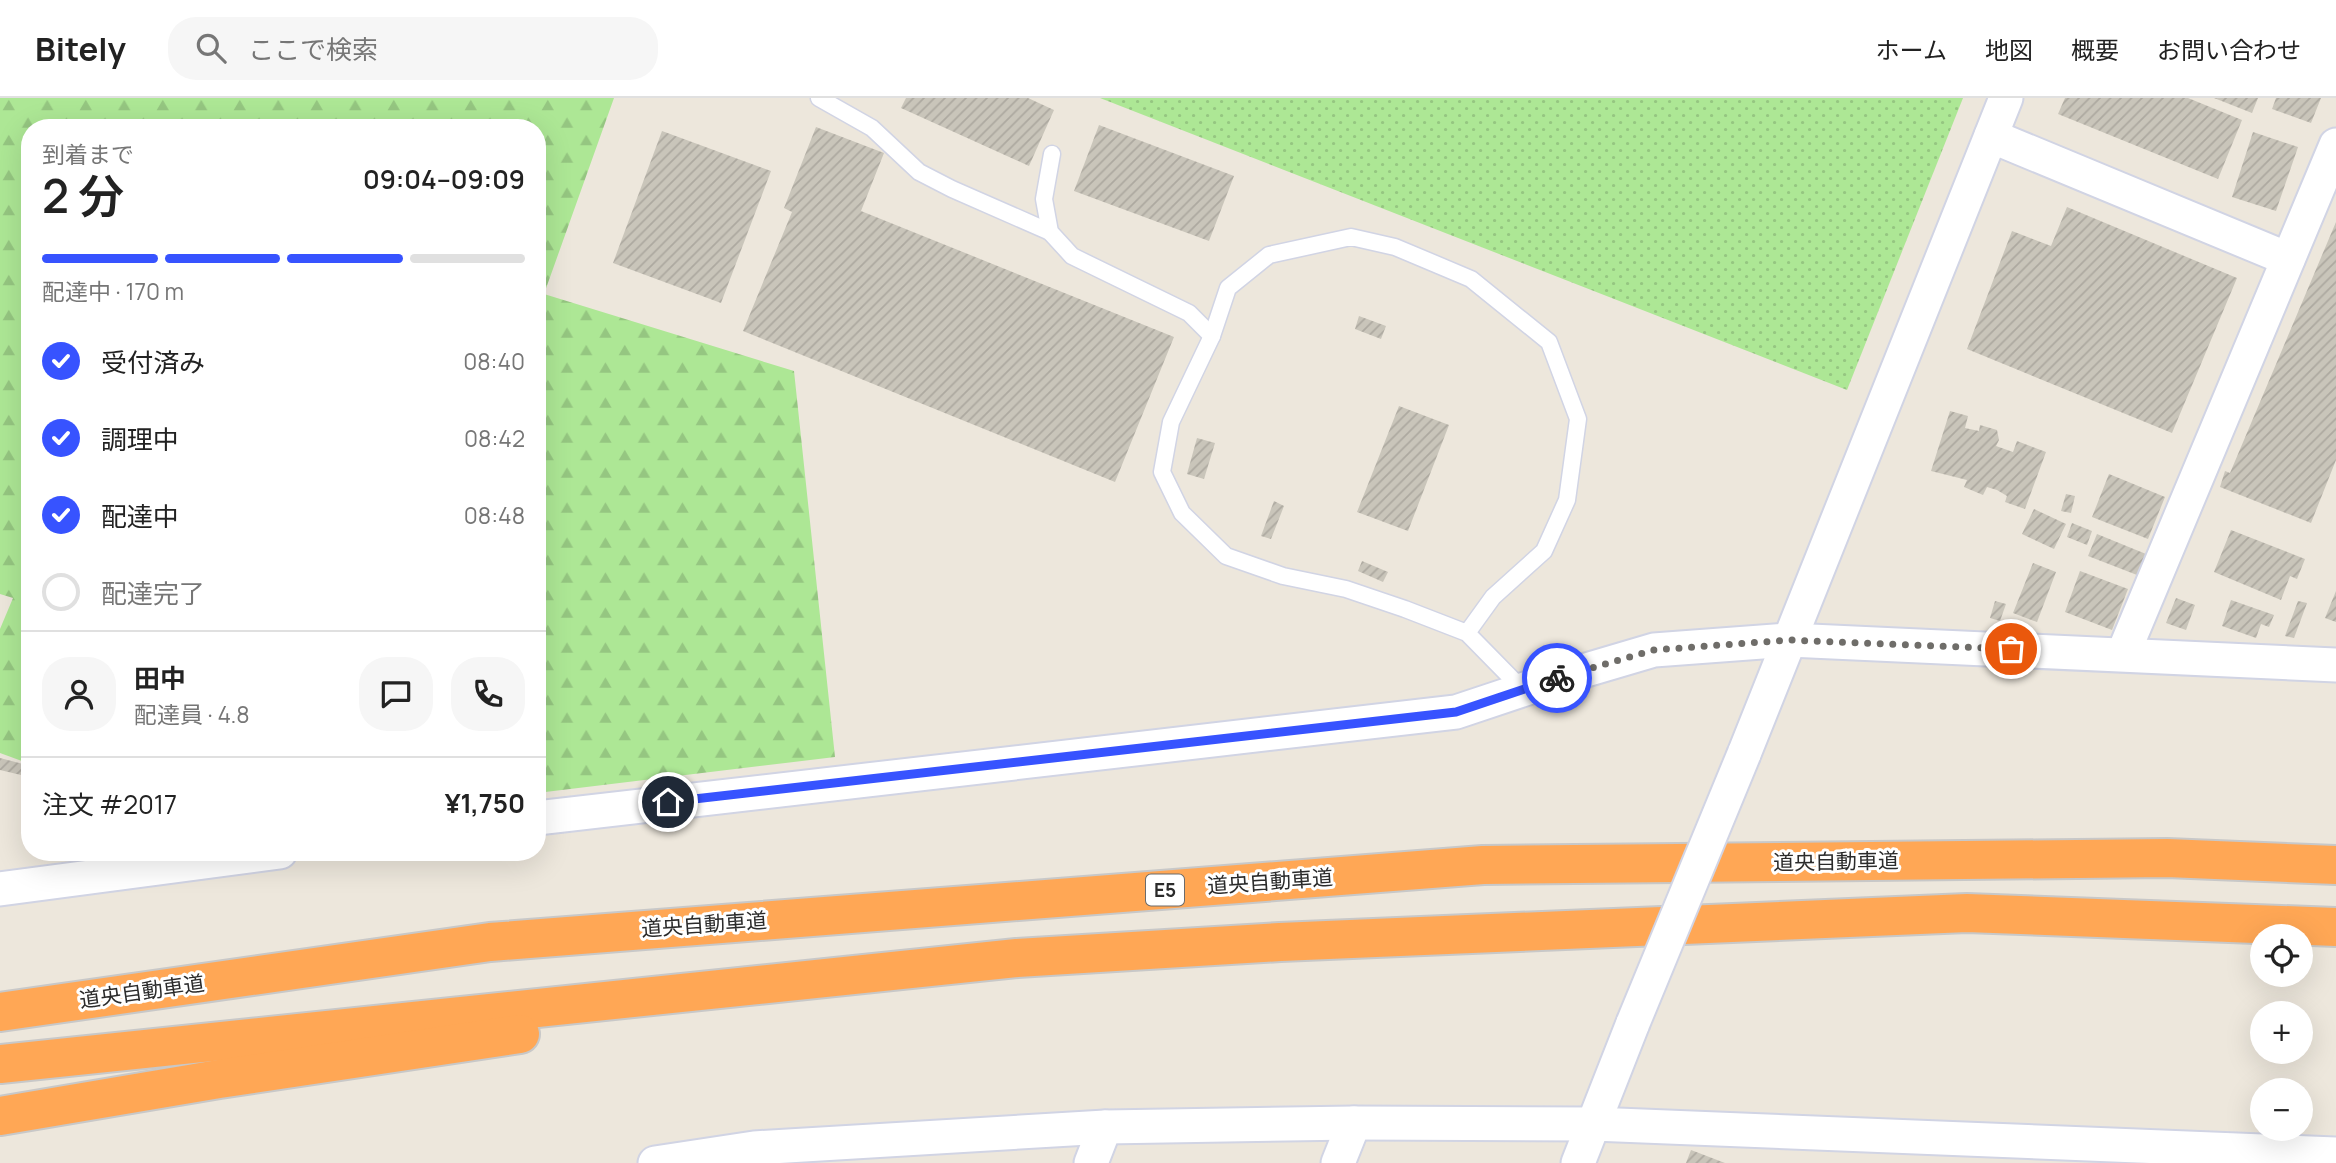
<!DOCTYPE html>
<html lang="ja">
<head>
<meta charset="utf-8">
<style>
	body { margin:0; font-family:Manrope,"Noto Sans JP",sans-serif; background:#f6f6f6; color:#222; height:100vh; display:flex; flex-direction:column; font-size:26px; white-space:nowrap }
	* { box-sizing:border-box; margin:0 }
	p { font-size:23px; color:#767676 }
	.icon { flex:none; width:38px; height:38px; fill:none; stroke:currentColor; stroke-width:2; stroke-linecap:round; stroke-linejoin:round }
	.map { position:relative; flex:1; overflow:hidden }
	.panel { position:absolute; left:21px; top:21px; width:525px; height:742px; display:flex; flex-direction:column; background:#fff; border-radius:28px; box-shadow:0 7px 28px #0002 }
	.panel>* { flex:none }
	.controls { position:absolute; left:2250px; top:826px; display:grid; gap:14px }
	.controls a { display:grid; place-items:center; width:63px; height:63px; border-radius:50%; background:#fff; box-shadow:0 7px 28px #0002; font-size:35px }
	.pin { position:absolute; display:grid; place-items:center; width:60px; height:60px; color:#fff; margin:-30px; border:4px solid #fff; border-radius:50%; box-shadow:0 2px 7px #0007 }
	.courier { position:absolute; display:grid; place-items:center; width:70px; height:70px; margin:-35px; border:5px solid #3753ff; border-radius:50%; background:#fff; color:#222; box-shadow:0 2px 9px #0007 }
	.head em { font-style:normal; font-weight:600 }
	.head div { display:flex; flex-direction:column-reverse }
	.head { display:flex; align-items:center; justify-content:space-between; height:119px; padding:0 21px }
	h1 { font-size:46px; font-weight:600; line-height:52px }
	.bar { display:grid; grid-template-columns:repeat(4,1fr); gap:10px 7px; align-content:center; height:84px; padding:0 21px }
	.bar i { height:9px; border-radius:5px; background:#e0e0e0 }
	.bar .on { background:#3753ff }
	.bar p { grid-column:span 4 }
	.line { display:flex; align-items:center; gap:18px; padding:0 21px; border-top:2px solid #e0e0e0 }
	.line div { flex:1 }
	.round { display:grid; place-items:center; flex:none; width:74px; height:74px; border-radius:28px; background:#f6f6f6 }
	ol { padding:0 21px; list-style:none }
	li { display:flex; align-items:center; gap:21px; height:77px }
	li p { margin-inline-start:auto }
	li .icon { padding:7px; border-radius:50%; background:#3753ff; color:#fff; stroke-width:4 }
	li:last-child { color:#767676 }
	li i { width:38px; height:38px; border:4px solid #e0e0e0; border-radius:50% }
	header { display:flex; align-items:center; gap:42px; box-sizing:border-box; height:98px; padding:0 35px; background:#fff; border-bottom:2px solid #e0e0e0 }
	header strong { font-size:33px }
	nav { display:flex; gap:38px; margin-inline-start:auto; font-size:24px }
	.search { width:490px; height:63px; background:#f6f6f6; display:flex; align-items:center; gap:18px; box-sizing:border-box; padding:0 24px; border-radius:28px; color:#767676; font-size:26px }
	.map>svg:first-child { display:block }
	.grass { fill:url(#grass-dots) }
	.forest { fill:url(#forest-firs) }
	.building { fill:url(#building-hatch) }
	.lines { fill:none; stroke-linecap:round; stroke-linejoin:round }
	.service-casing { stroke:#d1d4e4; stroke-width:19 }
	.minor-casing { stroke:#d1d4e4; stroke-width:37 }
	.motorway-casing { stroke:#c8c8c8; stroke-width:42 }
	.service { stroke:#fff; stroke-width:16 }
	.minor { stroke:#fff; stroke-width:33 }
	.motorway { stroke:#ffa755; stroke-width:38 }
	.minor-bridge-casing { stroke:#d1d4e4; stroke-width:37; stroke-linecap:butt }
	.minor-bridge { stroke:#fff; stroke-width:33 }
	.done { stroke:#6f6d69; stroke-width:7; stroke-dasharray:0 12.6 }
	.route { stroke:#3753ff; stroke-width:9 }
	.labels { text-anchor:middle; stroke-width:6; stroke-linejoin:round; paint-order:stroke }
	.shield { fill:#fff; stroke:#6b6b6b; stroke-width:2 }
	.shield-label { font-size:19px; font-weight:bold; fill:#2b2b2b }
	.street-label { font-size:21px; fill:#2b2b2b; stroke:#fff }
</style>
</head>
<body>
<header>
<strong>Bitely</strong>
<div class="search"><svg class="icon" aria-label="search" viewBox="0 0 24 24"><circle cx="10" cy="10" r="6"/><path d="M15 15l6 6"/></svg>ここで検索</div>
<nav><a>ホーム</a><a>地図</a><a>概要</a><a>お問い合わせ</a></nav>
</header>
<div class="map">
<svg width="2336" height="1065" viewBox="0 0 2336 1065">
	<defs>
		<pattern id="grass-dots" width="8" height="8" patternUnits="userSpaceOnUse" patternTransform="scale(1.75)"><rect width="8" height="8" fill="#ade795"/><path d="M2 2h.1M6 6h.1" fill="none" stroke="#95c681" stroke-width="1.8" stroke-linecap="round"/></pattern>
		<pattern id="forest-firs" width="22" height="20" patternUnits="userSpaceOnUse" patternTransform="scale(1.75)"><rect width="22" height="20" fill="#ade795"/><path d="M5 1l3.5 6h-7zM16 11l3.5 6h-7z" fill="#95c681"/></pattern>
		<pattern id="building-hatch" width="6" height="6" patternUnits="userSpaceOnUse" patternTransform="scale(1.75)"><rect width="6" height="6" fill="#c9c5ba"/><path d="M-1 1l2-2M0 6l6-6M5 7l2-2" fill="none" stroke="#ada9a0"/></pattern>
	</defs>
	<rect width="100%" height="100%" fill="#ede7dc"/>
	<!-- grass -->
	<polygon class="grass" points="1100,0 1963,0 1847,292"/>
	<!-- forest -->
	<polygon class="forest" points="0,0 614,0 544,196 794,273 835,659 537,695 537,30 30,30 30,666 0,655 0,531 13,500 0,496"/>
	<!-- building -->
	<g class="building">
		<polygon points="906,0 1028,0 1054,12 1029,68 901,10"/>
		<polygon points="2065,0 2188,0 2242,22 2218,81 2058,16"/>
		<polygon points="2214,0 2258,0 2252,15"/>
		<polygon points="2276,0 2321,0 2311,25 2272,11"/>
		<polygon points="1099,27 1234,78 1209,143 1074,93"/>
		<polygon points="816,29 884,55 861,113 1174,239 1115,384 743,233 792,114 784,110"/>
		<polygon points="662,33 771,73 721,205 613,165"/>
		<polygon points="2253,34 2298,49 2276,113 2232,99"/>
		<polygon points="2067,109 2237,180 2172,335 1967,251 2012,133 2051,148"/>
		<polygon points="2336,124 2336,362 2311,425 2220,389 2225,373 2230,375"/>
		<polygon points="1359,218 1386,228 1381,241 1355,231"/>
		<polygon points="1399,308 1449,327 1408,433 1357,414"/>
		<polygon points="1950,313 1968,318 1965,330 1979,333 1980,327 1997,332 1999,342 1996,348 2013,354 2017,343 2046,354 2025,411 2005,404 2007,398 1997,392 1987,389 1983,397 1964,389 1967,382 1931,373"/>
		<polygon points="1197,340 1215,345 1204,381 1187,376"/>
		<polygon points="2109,376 2165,399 2148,441 2092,419"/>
		<polygon points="2066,396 2075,398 2071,415 2061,413"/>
		<polygon points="1274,403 1284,408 1271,441 1261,438"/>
		<polygon points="2034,411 2066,426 2054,451 2022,436"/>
		<polygon points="2072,425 2092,433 2087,447 2067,439"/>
		<polygon points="2231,432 2305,461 2297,481 2290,478 2281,502 2214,474"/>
		<polygon points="2097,436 2146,456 2137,477 2088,458"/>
		<polygon points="1362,463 1388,474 1383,484 1358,473"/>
		<polygon points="2033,465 2056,474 2037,524 2013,515"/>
		<polygon points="2080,473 2128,491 2112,532 2065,514"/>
		<polygon points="2336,493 2336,524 2325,520"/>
		<polygon points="2176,500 2195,507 2186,532 2166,525"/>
		<polygon points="2231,502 2274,517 2269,529 2261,526 2256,540 2222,528"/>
		<polygon points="1995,503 2006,506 2000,523 1990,520"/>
		<polygon points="2298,503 2307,505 2294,540 2285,538"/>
		<polygon points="0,660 23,666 21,677 0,672"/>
		<polygon points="1691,1052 1725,1065 1686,1065"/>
	</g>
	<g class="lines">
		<defs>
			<g id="service">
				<polyline points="819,0 872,30 919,74 952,91 1050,134"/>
				<polyline points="1052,56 1044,101 1050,134 1072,158 1189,215 1212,238"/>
				<polyline points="1467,535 1493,499 1544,453 1567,402 1578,321 1549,244 1471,181 1395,149 1351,139 1269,157 1228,190 1212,238 1171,324 1162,374 1182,415 1226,458 1283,478 1346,491 1405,511 1467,535 1523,592"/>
			</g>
			<g id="minor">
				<polyline points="1991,38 2288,161"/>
				<polyline points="2123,556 2336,47"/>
				<polyline points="1744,656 2006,0"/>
				<polyline points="537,720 1456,614 1549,583 1654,552 1789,542 2336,567"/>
				<polyline points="0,791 280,754"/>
				<polyline points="655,1065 754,1050 1105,1029 1354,1025 1593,1026 2336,1056"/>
				<polyline points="1091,1065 1105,1029"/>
				<polyline points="1338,1065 1354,1025"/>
				<polyline points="1578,1065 1633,925"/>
			</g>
			<g id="motorway">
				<polyline points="0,914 490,844 1483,767 2167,760 2336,767"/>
				<polyline points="0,966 1017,860 1280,844 1967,815 2336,829"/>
				<polyline points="0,1018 219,981 520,936"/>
			</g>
		</defs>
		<!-- service casing -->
		<use href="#service" class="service-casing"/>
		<!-- minor casing -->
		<use href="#minor" class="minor-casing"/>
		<!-- motorway casing -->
		<use href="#motorway" class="motorway-casing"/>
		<!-- service -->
		<use href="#service" class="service"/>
		<!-- minor -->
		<use href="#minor" class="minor"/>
		<!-- motorway -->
		<use href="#motorway" class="motorway"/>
		<defs>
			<polyline id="minor-bridge" points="1633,925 1744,656"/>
		</defs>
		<!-- minor-bridge casing -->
		<use href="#minor-bridge" class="minor-bridge-casing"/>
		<!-- minor-bridge -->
		<use href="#minor-bridge" class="minor-bridge"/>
	</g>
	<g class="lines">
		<!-- done -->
		<polyline class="done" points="1557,580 1654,552 1789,542 2011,551"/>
		<!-- route -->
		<polyline class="route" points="668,704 1456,614 1557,580"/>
	</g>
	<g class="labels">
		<!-- shield labels -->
		<rect class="shield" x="1146" y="776.5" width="38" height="31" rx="5"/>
		<g class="shield-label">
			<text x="1165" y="799">E5</text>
		</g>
		<!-- street labels -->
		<g class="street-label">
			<text transform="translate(1836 764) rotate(-1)" y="7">道央自動車道</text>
			<text transform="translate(1270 784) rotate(-4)" y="7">道央自動車道</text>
			<text transform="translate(704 827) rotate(-4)" y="7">道央自動車道</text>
			<text transform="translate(142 894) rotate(-8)" y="7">道央自動車道</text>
		</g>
	</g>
</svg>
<div class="controls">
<a><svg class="icon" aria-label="locate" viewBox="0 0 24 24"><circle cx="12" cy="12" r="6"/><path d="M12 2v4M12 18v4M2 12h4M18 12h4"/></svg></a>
<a>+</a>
<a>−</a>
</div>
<div class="pin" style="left:2011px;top:551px;background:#ea580c"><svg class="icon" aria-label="bag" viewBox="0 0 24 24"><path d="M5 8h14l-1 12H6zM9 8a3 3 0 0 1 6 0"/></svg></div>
<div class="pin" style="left:668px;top:704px;background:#1f2937"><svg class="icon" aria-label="home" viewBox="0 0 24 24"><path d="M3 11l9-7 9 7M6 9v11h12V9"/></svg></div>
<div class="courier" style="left:1557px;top:580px"><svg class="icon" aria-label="bike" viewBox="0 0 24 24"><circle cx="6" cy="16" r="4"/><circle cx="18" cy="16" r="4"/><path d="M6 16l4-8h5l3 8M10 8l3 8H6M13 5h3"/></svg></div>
<section class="panel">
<div class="head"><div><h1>2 分</h1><p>到着まで</p></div><em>09:04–09:09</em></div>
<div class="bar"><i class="on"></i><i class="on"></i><i class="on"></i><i></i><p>配達中 · 170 m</p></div>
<ol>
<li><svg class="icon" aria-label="check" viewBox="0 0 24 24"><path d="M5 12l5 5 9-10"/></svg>受付済み<p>08:40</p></li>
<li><svg class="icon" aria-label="check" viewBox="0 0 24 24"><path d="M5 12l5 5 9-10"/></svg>調理中<p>08:42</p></li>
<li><svg class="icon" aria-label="check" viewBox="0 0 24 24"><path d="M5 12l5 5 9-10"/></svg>配達中<p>08:48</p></li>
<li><i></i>配達完了</li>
</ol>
<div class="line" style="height:126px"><a class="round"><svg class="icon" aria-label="person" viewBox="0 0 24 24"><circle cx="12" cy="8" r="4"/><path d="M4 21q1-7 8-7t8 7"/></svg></a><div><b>田中</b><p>配達員 · 4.8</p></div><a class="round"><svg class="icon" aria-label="chat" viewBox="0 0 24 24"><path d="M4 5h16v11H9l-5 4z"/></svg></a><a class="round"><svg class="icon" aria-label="phone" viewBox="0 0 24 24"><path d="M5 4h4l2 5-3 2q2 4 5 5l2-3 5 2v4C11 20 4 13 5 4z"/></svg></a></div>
<div class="line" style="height:91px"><div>注文 #2017</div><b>¥1,750</b></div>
</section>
</div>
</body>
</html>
